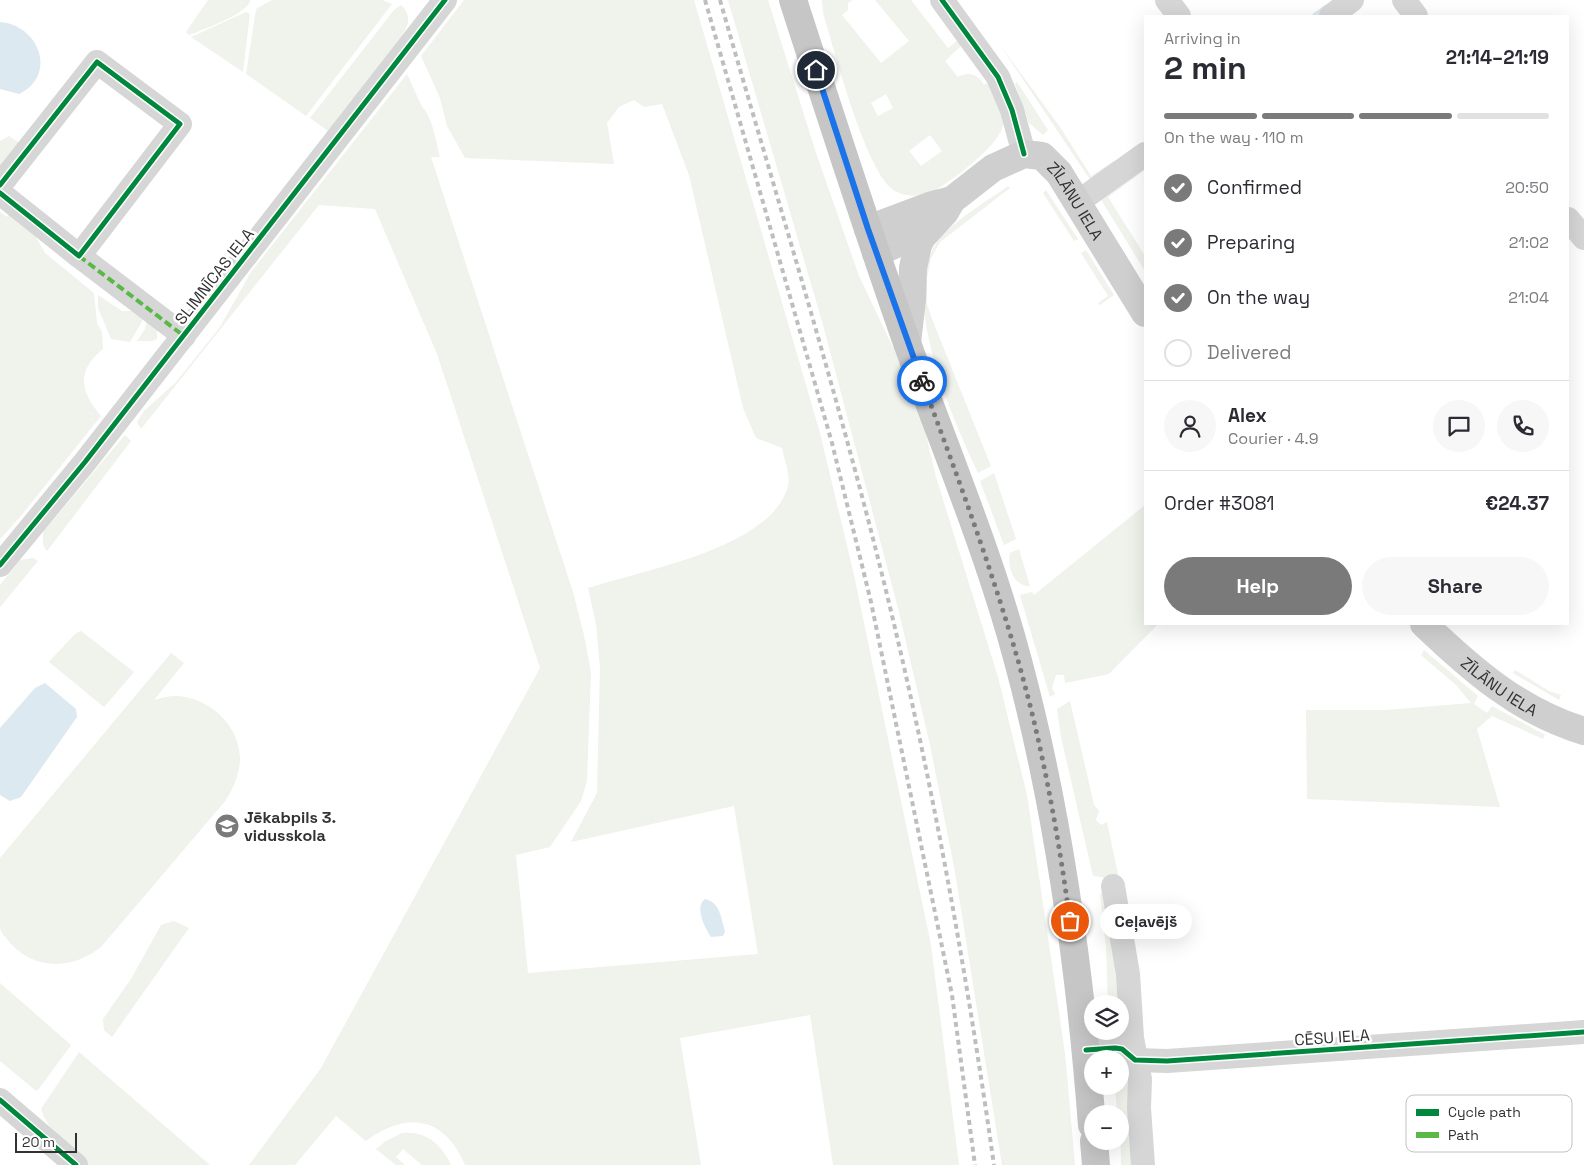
<!DOCTYPE html>
<html lang="en">
<head>
<meta charset="utf-8">
<style>
	body { margin:0; font-family:"Space Grotesk",sans-serif; background:#f7f7f7; color:#2b2b33; height:100vh; display:flex; flex-direction:column; font-size:19px; white-space:nowrap }
	* { box-sizing:border-box; margin:0 }
	p { font-size:16px; color:#7c7c81 }
	.icon { flex:none; width:28px; height:28px; fill:none; stroke:currentColor; stroke-width:2; stroke-linecap:round; stroke-linejoin:round }
	.map { position:relative; flex:1; overflow:hidden }
	.panel { position:absolute; left:1144px; top:15px; width:425px; height:610px; display:flex; flex-direction:column; background:#fff; border-radius:0px; box-shadow:0 5px 20px #0002 }
	.panel>* { flex:none }
	.buttons { position:absolute; left:1084px; top:995px; display:grid; gap:10px }
	.buttons a { display:grid; place-items:center; width:45px; height:45px; border-radius:50%; background:#fff; box-shadow:0 5px 20px #0002; font-size:25px }
	.scale { position:absolute; left:15px; bottom:12px; width:62px; box-sizing:border-box; padding-left:5px; border:2px solid #323232; border-top:0; font-size:14px; line-height:18px; white-space:nowrap; color:#323232; -webkit-text-stroke:4px #fff; paint-order:stroke }
	.pin { position:absolute; display:grid; place-items:center; width:42px; height:42px; color:#fff; margin:-21px; border:2px solid #fff; border-radius:50%; box-shadow:0 1px 5px #0007 }
	.courier { position:absolute; display:grid; place-items:center; width:50px; height:50px; margin:-25px; border:4px solid #1a73e8; border-radius:50%; background:#fff; color:#222; box-shadow:0 1px 6px #0007 }
	.bubble { position:absolute; height:35px; border-radius:18px; background:#fff; box-shadow:0 5px 20px #0002; font-size:16px; font-weight:700; line-height:35px; text-align:center }
	.headline em { font-style:normal; font-weight:700 }
	.headline div { display:flex; flex-direction:column-reverse }
	.headline { display:flex; align-items:center; justify-content:space-between; height:85px; padding:0 20px }
	h1 { font-size:32px; font-weight:700; line-height:38px }
	.bar { display:grid; grid-template-columns:repeat(4,1fr); gap:8px 5px; align-content:center; height:60px; padding:0 20px }
	.bar i { height:6px; border-radius:4px; background:#e1e1e2 }
	.bar .selected { background:#7a7a7a }
	.bar p { grid-column:span 4 }
	.line { display:flex; align-items:center; gap:12px; padding:0 20px; border-top:1px solid #e1e1e2 }
	.line div { flex:1 }
	.round { display:grid; place-items:center; flex:none; width:52px; height:52px; border-radius:26px; background:#f7f7f7 }
	ol { padding:0 20px; list-style:none }
	li { display:flex; align-items:center; gap:15px; height:55px }
	li p { margin-inline-start:auto }
	li .icon { padding:5px; border-radius:50%; background:#7a7a7a; color:#fff; stroke-width:4 }
	li:last-child { color:#7c7c81 }
	li i { width:28px; height:28px; border:2px solid #e1e1e2; border-radius:50% }
	.cta { display:flex; gap:10px; margin-top:auto; padding:10px 20px }
	.cta a { flex:1; height:58px; border-radius:30px; background:#7a7a7a; color:#fff; font-size:20px; font-weight:700; line-height:58px; text-align:center }
	.cta a+a { background:#f7f7f7; color:#2b2b33 }
	.map>svg:first-child { display:block }
	.green { fill:#f0f2ec; fill-rule:evenodd }
	.water { fill:#dde9f0 }
	.lines { fill:none; stroke-linecap:round; stroke-linejoin:round }
	.stream { stroke:#dde9f0; stroke-width:6 }
	.minor { stroke:#d6d6d6; stroke-width:24 }
	.secondary { stroke:#cfcfcf; stroke-width:28 }
	.trunk { stroke:#c6c6c6; stroke-width:28 }
	.rail { stroke:#bebebe; stroke-width:4; stroke-dasharray:5 4; stroke-linecap:butt }
	.quiet { stroke:#58b947; stroke-width:4; stroke-dasharray:8 4; stroke-linecap:butt }
	.cycleway-casing { stroke:#fff; stroke-width:8 }
	.cycleway { stroke:#00873e; stroke-width:5 }
	.done { stroke:#7a7a7a; stroke-width:5; stroke-dasharray:0 9 }
	.route { stroke:#1a73e8; stroke-width:6 }
	.labels { text-anchor:middle; stroke-width:5; stroke-linejoin:round; paint-order:stroke }
	.street-label { font-size:16px; fill:#323232; stroke:#fff }
	.poi-label { font-size:16px; font-weight:bold; fill:#323232; stroke:#fff; text-anchor:start }
	.key { fill:#fff; stroke:#c2c2c2; stroke-width:1 }
	.key-label { font-size:14px; fill:#323232 }
</style>
</head>
<body>
<div class="map">
<svg width="1584" height="1165" viewBox="0 0 1584 1165">
	<rect width="100%" height="100%" fill="#fff"/>
	<!-- green -->
	<g class="green">
		<path d="M208 0H250V1C247 14 202 30 189 35L186 32Z"/>
		<polygon points="272,0 382,0 392,4 306,116 246,74 256,9"/>
		<path d="M464 0H694L820 433 854 575 931 945 959 1165H833L810 1015 680 1038 701 1165H465C444 1116 407 1111 366 1141L336 1116 295 1165H249L321 1068 540 668 437 354 375 209 319 205 141 429 137 422 144 411 176 382 220 327 251 272 407 74 422 107C433 117 436 143 440 157H431L573 592 584 635 591 672 587 781 581 801 550 847 516 855 528 973 758 954 734 806 571 842 597 793 600 668 596 624 588 588C643 570 772 548 788 486 791 476 784 459 782 448L756 438 743 408 689 175 662 104 644 107 634 100 619 107 607 123 614 164 465 158 447 126 440 98 421 56Z"/>
		<polygon points="728,0 768,0 815,150 859,276 908,379 924,426 936,477 998,677 1027,795 1065,1053 1075,1165 1002,1165 955,872 930,745 899,612 823,325"/>
		<path d="M822 0H852L848 3V10L842 15 881 63 909 41 875 0H911L948 48 958 40 961 46 945 61 958 77C969 71 978 74 984 85L988 82C994 93 1005 113 1003 125 1001 144 947 186 929 193 917 197 903 197 892 189 864 166 835 52 823 13ZM886 94 893 108 878 116 871 103ZM930 135 942 151 921 166 909 151Z"/>
		<path d="M401 5C413 17 408 26 400 39L328 131 310 118 394 10Z"/>
		<polygon points="246,12 250,14 243,72 191,37"/>
		<polygon points="1000,45 1060,127 1091,176 1114,161 1117,164 1091,181"/>
		<polygon points="1017,82 1048,130 1043,135 1029,123 1015,84"/>
		<polygon points="9,136 21,144 0,171 0,141"/>
		<polygon points="1145,165 1145,170 1108,197 1145,256 1145,271 1100,198"/>
		<path d="M1008 186 1010 188 940 242 931 258 927 278V304L932 319 991 466 978 473C953 419 898 298 937 242 950 223 989 200 1008 186Z"/>
		<polygon points="1046,190 1078,239 1074,241 1043,193"/>
		<path d="M12 210 28 223 45 253 94 293 97 323 102 332 103 349C76 371 80 391 101 416L20 517 0 539V212L7 217Z"/>
		<polygon points="1086,250 1114,295 1100,305 1098,303 1108,296 1081,253"/>
		<polygon points="98,295 122,311 134,311 144,318 130,342 111,339 98,308"/>
		<polygon points="147,320 157,330 157,339 152,341 137,341 145,329"/>
		<polygon points="125,435 131,441 47,551 43,545 43,532"/>
		<polygon points="994,473 1016,539 1004,545 980,481"/>
		<polygon points="1145,505 1145,624 1158,624 1109,674 1065,683 1064,675 1056,675 1052,688 1055,694 1050,697 1020,595 1032,592 1034,595"/>
		<path d="M1019 549 1030 586C1014 587 1007 567 1010 553Z"/>
		<polygon points="33,558 38,561 0,607 0,585 20,560"/>
		<polygon points="81,631 134,672 104,707 49,662 76,633"/>
		<polygon points="1424,650 1478,696 1474,704 1487,713 1492,706 1545,735 1543,739 1492,716 1477,729 1500,807 1307,799 1306,710 1386,710 1471,703 1456,685 1421,655"/>
		<path d="M171 653 184 663 154 700C161 698 168 696 176 696 210 697 241 727 240 761 239 776 233 788 226 800L101 947C74 969 36 971 11 944 7 939 1 933 0 928 0 913 0 875 0 858Z"/>
		<polygon points="1515,670 1549,691 1561,695 1559,700 1513,673"/>
		<polygon points="1070,701 1094,805 1099,811 1096,820 1101,825 1107,822 1119,879 1111,882 1102,877 1093,876 1061,737 1057,709"/>
		<polygon points="1102,890 1107,894 1124,1037 1114,1037 1111,1031 1120,1031 1120,1004 1108,1004 1106,948 1100,895"/>
		<polygon points="174,921 189,928 112,1037 104,1030 103,1019 131,979 161,925"/>
		<polygon points="0,983 71,1045 38,1090 35,1090 0,1061"/>
		<path d="M79 1052 210 1165H87C69 1148 49 1133 41 1109Z"/>
		<polygon points="1120,1059 1127,1061 1136,1165 1121,1165 1120,1114 1117,1114 1115,1086 1120,1086"/>
		<path d="M402 1133C426 1131 441 1144 451 1165H422L403 1149 396 1157 405 1165H396L376 1149 386 1141Z"/>
	</g>
	<!-- water -->
	<g class="water">
		<path d="M0 22C39 25 58 75 19 94L0 89Z"/>
		<polygon points="45,683 76,709 77,717 21,797 10,801 0,795 0,728 35,688"/>
		<path d="M705 899C720 902 721 918 725 931L723 936 711 937C705 928 694 907 705 899Z"/>
	</g>
	<g class="lines">
		<!-- stream -->
		<polyline class="stream" points="1315,16 1326,8"/>
		<!-- minor -->
		<g class="minor">
			<polyline points="942,0 998,77 1012,110 1024,154"/>
			<polyline points="1167,0 1179,16"/>
			<polyline points="1404,0 1416,16"/>
			<polyline points="1331,16 1352,0"/>
			<polyline points="0,185 97,62 180,124 79,256 0,193"/>
			<polyline points="1078,202 1145,154"/>
			<polyline points="1568,219 1584,238"/>
			<polyline points="79,256 184,336"/>
			<polyline points="0,565 85,462 445,0"/>
			<polyline points="1113,886 1128,974 1132,1038 1140,1079 1139,1108 1143,1165"/>
			<polyline points="1086,1050 1115,1048 1122,1049 1135,1060 1167,1061 1584,1032"/>
			<polyline points="0,1100 76,1165"/>
		</g>
		<!-- secondary -->
		<g class="secondary">
			<polyline points="868,229 932,205 952,200"/>
			<polyline points="876,253 927,230"/>
			<path id="s1" d="M907 343 912 300 913 268 918 245 922 237 945 212 952 200 993 168 1024 154 1042 156 1059 173 1145 313"/>
			<path id="s2" d="M1424 624C1471 669 1520 712 1584 731"/>
		</g>
		<!-- trunk -->
		<g class="trunk">
			<path d="M793 0C830 114 866 227 906 340 944 447 989 551 1018 661 1059 813 1080 968 1092 1125"/>
			<polyline points="1094,1141 1096,1165"/>
		</g>
		<!-- rail -->
		<g class="rail">
			<polyline points="705,0 832,443 871,602 952,995 975,1165"/>
			<path d="M720 0C777 200 840 400 889 603 934 789 967 976 994 1165"/>
		</g>
		<!-- quiet -->
		<polyline class="quiet" points="79,256 184,336"/>
		<defs>
			<g id="cycleway">
				<polyline points="942,0 998,77 1012,110 1024,154"/>
				<polyline points="0,185 97,62 180,124 79,256 0,193"/>
				<polyline points="0,565 85,462 445,0"/>
				<polyline points="1086,1050 1115,1048 1122,1049 1135,1060 1167,1061 1584,1032"/>
				<polyline points="0,1100 76,1165"/>
			</g>
		</defs>
		<!-- cycleway casing -->
		<use href="#cycleway" class="cycleway-casing"/>
		<!-- cycleway -->
		<use href="#cycleway" class="cycleway"/>
	</g>
	<g class="lines">
		<!-- done -->
		<path class="done" d="M922 381C956 472 990 564 1017 657 1042 743 1058 833 1070 921"/>
		<!-- route -->
		<polyline class="route" points="816,70 868,229 922,381"/>
	</g>
	<!-- icons -->
	<defs>
		<symbol id="school-disc" viewBox="-11 -11 22 22"><circle r="9.5" fill="#7a7a7a" stroke="#fff"/><path d="M0-5L7-2L0 1L-7-2ZM-4 1L0 2.5L4 1V4Q0 6-4 4Z" fill="#fff"/></symbol>
	</defs>
	<g fill-rule="evenodd">
		<use href="#school-disc" x="213" y="812" width="28" height="28"/>
	</g>
	<g class="labels">
		<!-- street labels -->
		<g class="street-label">
			<text dy="6" stroke="none"><textPath href="#s1" startOffset="316">ZĪLĀNU IELA</textPath></text>
			<text transform="translate(214 276) rotate(-52)" y="6">SLIMNĪCAS IELA</text>
			<text dy="6" stroke="none"><textPath href="#s2" startOffset="98">ZĪLĀNU IELA</textPath></text>
			<text transform="translate(1332 1037) rotate(-4)" y="6">CĒSU IELA</text>
		</g>
		<!-- poi labels -->
		<g class="poi-label">
			<text x="244" y="823">Jēkabpils 3.<tspan x="244" dy="18">vidusskola</tspan></text>
		</g>
	</g>
	<!-- legend -->
	<rect x="1406" y="1095" width="166" height="57" rx="8" class="key"/>
	<rect x="1416" y="1109" width="23" height="7" fill="#00873e"/>
	<rect x="1416" y="1132" width="23" height="6" fill="#58b947"/>
	<g class="key-label">
		<text x="1448" y="1117">Cycle path</text>
		<text x="1448" y="1140">Path</text>
	</g>
</svg>
<div class="buttons">
<a><svg class="icon" aria-label="layers" viewBox="0 0 24 24"><path d="M12 4l9 5-9 5-9-5zM3 14l9 5 9-5"/></svg></a>
<a>+</a>
<a>−</a>
</div>
<div class="scale">20 m</div>
<div class="pin" style="left:1070px;top:921px;background:#ea580c"><svg class="icon" aria-label="bag" viewBox="0 0 24 24"><path d="M5 8h14l-1 12H6zM9 8a3 3 0 0 1 6 0"/></svg></div>
<div class="pin" style="left:816px;top:70px;background:#1f2937"><svg class="icon" aria-label="home" viewBox="0 0 24 24"><path d="M3 11l9-7 9 7M6 9v11h12V9"/></svg></div>
<div class="courier" style="left:922px;top:381px"><svg class="icon" aria-label="bike" viewBox="0 0 24 24"><circle cx="6" cy="16" r="4"/><circle cx="18" cy="16" r="4"/><path d="M6 16l4-8h5l3 8M10 8l3 8H6M13 5h3"/></svg></div>
<div class="bubble" style="left:1100px;top:904px;width:92px">Ceļavējš</div>
<section class="panel">
<div class="headline"><div><h1>2 min</h1><p>Arriving in</p></div><em>21:14–21:19</em></div>
<div class="bar"><i class="selected"></i><i class="selected"></i><i class="selected"></i><i></i><p>On the way · 110 m</p></div>
<ol>
<li><svg class="icon" aria-label="check" viewBox="0 0 24 24"><path d="M5 12l5 5 9-10"/></svg>Confirmed<p>20:50</p></li>
<li><svg class="icon" aria-label="check" viewBox="0 0 24 24"><path d="M5 12l5 5 9-10"/></svg>Preparing<p>21:02</p></li>
<li><svg class="icon" aria-label="check" viewBox="0 0 24 24"><path d="M5 12l5 5 9-10"/></svg>On the way<p>21:04</p></li>
<li><i></i>Delivered</li>
</ol>
<div class="line" style="height:90px"><a class="round"><svg class="icon" aria-label="person" viewBox="0 0 24 24"><circle cx="12" cy="8" r="4"/><path d="M4 21q1-7 8-7t8 7"/></svg></a><div><b>Alex</b><p>Courier · 4.9</p></div><a class="round"><svg class="icon" aria-label="chat" viewBox="0 0 24 24"><path d="M4 5h16v11H9l-5 4z"/></svg></a><a class="round"><svg class="icon" aria-label="phone" viewBox="0 0 24 24"><path d="M5 4h4l2 5-3 2q2 4 5 5l2-3 5 2v4C11 20 4 13 5 4z"/></svg></a></div>
<div class="line" style="height:65px"><div>Order #3081</div><b>€24.37</b></div>
<div class="cta"><a>Help</a><a>Share</a></div>
</section>
</div>
</body>
</html>
